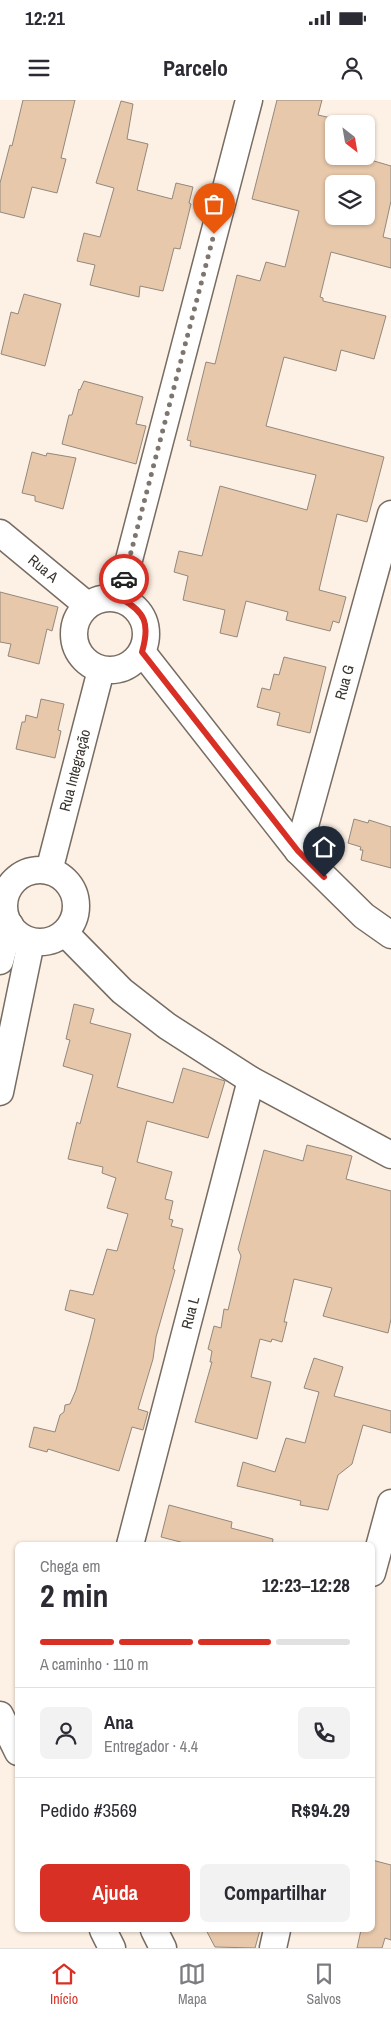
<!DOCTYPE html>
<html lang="pt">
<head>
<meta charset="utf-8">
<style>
	body { margin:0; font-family:"Archivo Narrow",sans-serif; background:#f2f2f3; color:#2b2b33; height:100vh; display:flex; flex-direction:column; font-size:19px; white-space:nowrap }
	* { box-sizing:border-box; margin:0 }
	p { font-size:16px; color:#7c7c81 }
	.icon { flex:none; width:28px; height:28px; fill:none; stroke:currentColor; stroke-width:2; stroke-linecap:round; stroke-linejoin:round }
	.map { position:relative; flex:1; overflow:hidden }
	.side { position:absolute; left:15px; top:1442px; width:360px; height:390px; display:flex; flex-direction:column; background:#fff; border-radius:8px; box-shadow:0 1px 4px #0004 }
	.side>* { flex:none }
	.needle { width:32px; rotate:149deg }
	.tools { position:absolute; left:325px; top:15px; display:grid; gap:10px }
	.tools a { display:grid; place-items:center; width:50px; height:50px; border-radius:8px; background:#fff; box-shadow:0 1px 4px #0004; font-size:25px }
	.pin { position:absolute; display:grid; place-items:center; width:42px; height:42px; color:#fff; margin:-51px -21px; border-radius:50% 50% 50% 0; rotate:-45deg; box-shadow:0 0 5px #0007 }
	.pin .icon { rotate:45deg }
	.courier { position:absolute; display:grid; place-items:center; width:50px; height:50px; margin:-25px; border:4px solid #d93025; border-radius:50%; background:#fff; color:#222; box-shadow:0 1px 6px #0007 }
	.headline em { font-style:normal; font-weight:700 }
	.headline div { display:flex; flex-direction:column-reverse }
	.headline { display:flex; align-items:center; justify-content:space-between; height:85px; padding:0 25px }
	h1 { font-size:32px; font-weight:700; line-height:38px }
	.bar { display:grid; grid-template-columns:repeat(4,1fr); gap:8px 5px; align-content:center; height:60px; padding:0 25px }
	.bar i { height:6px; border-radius:4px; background:#e1e1e2 }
	.bar .active { background:#d93025 }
	.bar p { grid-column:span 4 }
	.line { display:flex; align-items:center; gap:12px; padding:0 25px; border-top:1px solid #e1e1e2 }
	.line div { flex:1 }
	.round { display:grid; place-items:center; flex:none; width:52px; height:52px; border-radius:8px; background:#f2f2f3 }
	.cta { display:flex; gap:10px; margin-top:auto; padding:10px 25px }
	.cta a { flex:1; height:58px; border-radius:8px; background:#d93025; color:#fff; font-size:20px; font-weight:700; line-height:58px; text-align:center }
	.cta a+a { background:#f2f2f3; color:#2b2b33 }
	.status { display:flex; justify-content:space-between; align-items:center; height:35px; padding:0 25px; background:#fff; direction:ltr }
	.status svg { height:14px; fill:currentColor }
	header { display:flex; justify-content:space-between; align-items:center; height:65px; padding:0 25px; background:#fff; font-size:22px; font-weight:700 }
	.menu { display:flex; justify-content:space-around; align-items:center; height:70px; border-top:1px solid #e1e1e2; background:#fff; font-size:14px; color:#7c7c81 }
	.menu a { display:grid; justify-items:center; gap:2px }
	.menu .active { color:#d93025 }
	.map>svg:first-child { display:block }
	.building { fill:#e7c8ab; stroke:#93887d; fill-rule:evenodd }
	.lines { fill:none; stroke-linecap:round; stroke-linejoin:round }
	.minor-casing { stroke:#776c62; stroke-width:29 }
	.minor { stroke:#fff; stroke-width:26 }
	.done { stroke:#7e766e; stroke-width:5; stroke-dasharray:0 9 }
	.route { stroke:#d93025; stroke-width:6 }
	.labels { text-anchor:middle; stroke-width:5; stroke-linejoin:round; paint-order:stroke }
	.street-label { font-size:15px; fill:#39342f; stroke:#fff }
</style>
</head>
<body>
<div class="status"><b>12:21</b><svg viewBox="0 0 49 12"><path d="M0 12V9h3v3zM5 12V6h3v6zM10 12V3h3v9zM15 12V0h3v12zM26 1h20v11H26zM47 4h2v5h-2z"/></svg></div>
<header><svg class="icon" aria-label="menu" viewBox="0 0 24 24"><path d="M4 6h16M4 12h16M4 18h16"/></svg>Parcelo<svg class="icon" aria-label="person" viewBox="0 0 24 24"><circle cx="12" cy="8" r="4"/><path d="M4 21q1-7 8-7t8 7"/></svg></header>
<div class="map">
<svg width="391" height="1848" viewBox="0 0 391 1848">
	<rect width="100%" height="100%" fill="#fdf0e4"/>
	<!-- building -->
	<g class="building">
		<polygon points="23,0 75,0 61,58 66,59 57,93 32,87 24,118 0,112 0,83 10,45 12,46"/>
		<path d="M277 0H322L318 15 349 22 334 24V56H357L391 66V101L383 137 391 139V168L331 152 320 197 323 198V201L386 216 374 259 341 250 336 271 284 257 266 326 384 357 367 422 337 414 319 490 346 497 339 523 333 521 330 531 286 520 288 512 246 501 237 537 220 533 225 510 183 500 188 476 174 472 179 451 202 456 220 386 307 410 316 375 190 346 191 341 187 340 206 262 215 264 237 175 260 181 266 162 285 167 299 111 252 99ZM334 84H366V116H334Z"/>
		<polygon points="121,1 133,4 127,39 148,44 137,90 172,99 176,83 193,87 189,103 191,104 180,149 174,148 163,191 140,186 139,197 90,185 95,165 77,161 84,133 100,137 114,88 96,83"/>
		<polygon points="24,194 61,204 45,266 1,254 11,212 18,214"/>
		<polygon points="84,281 143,297 136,324 146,326 136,364 62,344 69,315 72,315 79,289 80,290"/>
		<polygon points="32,352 46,356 47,353 76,358 63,409 35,401 35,396 22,393"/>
		<polygon points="0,492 58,507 52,531 47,529 39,564 8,556 11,544 0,542"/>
		<polygon points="284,557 326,567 310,633 277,625 280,613 257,607 262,588 270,590 274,574 279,575"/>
		<polygon points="41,599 64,604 58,630 61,631 55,658 16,649 22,622 25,622 26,615 37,618"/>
		<polygon points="354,719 368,723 369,720 391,727 391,768 361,760 363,750 360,750 361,747 348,743"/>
		<polygon points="74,904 94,909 90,923 131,934 117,987 173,1003 183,968 225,981 208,1038 147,1021 137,1062 172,1072 165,1099 173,1101 169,1119 173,1120 171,1126 183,1129 173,1169 175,1170 156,1237 153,1259 138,1309 148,1312 143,1330 132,1327 119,1371 48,1349 47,1352 29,1347 34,1327 55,1332 60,1315 64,1312 65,1305 70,1304 76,1290 90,1239 95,1219 65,1210 70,1190 93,1195 107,1149 117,1151 128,1114 107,1108 116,1078 102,1073 103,1067 68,1059 77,1022 80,1024 93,975 63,966 70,940 66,939"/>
		<polygon points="307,1045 352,1056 346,1079 391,1091 391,1219 388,1233 323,1216 332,1188 294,1179 284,1222 287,1222 282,1242 272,1239 271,1242 260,1239 251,1277 271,1282 257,1339 195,1322 212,1262 210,1262 212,1251 208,1249 214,1226 221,1228 224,1209 228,1210 241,1156 238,1149 264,1050 303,1061"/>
		<polygon points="314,1258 343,1267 334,1296 391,1311 391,1333 363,1325 352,1364 338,1375 328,1410 300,1405 301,1401 237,1386 243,1362 275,1372 286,1338 305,1343 319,1292 304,1288"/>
		<polygon points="169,1405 232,1422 231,1428 273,1439 272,1445 192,1445 161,1437"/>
		<polygon points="372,1760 391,1765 391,1840 385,1838 382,1848 357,1848 361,1830 372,1830"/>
		<polygon points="206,1830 260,1830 255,1848 215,1847"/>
	</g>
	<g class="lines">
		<defs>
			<g id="minor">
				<path id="s1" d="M0 433 87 505"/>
				<circle cx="110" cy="534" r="36"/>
				<polyline points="119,498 249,0"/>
				<polyline points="142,552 298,751 364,816 391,835"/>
				<path id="s2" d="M298 751 391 414"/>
				<circle cx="40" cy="806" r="36"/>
				<path id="s3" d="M49 771 101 570"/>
				<polyline points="65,833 122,891 167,926 251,980 391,1055"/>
				<polyline points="0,861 10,825"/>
				<polyline points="0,992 31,842"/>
				<path id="s4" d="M130 1445 251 980"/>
				<polyline points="372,1473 391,1403"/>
				<polyline points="0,1615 18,1652"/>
				<polyline points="103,1830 112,1848"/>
				<polyline points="154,1830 163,1848"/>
				<polyline points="273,1848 277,1830"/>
			</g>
		</defs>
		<!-- minor casing -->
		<use href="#minor" class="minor-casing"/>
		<!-- minor -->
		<use href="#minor" class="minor"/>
	</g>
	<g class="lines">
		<!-- done -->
		<polyline class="done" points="124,479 214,134"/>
		<!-- route -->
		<path class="route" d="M124 479 120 498C146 512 150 524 142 552L298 751 324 777"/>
	</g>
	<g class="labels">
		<!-- street labels -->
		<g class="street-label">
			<text dy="5" stroke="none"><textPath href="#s1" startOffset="56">Rua A</textPath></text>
			<text dy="5" stroke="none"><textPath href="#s2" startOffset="175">Rua G</textPath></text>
			<text dy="5" stroke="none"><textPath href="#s3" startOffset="104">Rua Integração</textPath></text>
			<text dy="5" stroke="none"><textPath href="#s4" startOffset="240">Rua L</textPath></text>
		</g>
	</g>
</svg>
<div class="tools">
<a><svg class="needle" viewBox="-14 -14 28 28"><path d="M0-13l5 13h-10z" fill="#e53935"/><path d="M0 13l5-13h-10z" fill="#7c7c81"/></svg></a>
<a><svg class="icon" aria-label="layers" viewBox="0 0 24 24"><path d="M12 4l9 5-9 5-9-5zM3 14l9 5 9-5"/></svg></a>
</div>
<div class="pin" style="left:214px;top:134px;background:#ea580c"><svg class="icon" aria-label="bag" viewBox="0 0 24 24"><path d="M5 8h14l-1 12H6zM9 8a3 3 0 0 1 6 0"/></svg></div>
<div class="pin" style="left:324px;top:777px;background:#1f2937"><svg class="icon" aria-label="home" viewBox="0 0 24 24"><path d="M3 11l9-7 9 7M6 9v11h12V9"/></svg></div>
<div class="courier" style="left:124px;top:479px"><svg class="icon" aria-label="car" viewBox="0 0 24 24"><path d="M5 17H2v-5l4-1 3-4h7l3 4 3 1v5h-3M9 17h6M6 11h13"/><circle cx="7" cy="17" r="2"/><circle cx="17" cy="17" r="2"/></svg></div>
<section class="side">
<div class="headline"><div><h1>2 min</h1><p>Chega em</p></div><em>12:23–12:28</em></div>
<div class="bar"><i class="active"></i><i class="active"></i><i class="active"></i><i></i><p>A caminho · 110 m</p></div>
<div class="line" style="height:90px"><a class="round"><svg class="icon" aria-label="person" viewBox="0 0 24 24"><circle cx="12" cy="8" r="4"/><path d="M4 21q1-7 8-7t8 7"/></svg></a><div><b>Ana</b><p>Entregador · 4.4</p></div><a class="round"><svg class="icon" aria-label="phone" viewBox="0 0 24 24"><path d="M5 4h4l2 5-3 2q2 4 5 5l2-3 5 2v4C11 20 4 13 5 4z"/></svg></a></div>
<div class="line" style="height:65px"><div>Pedido #3569</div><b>R$94.29</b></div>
<div class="cta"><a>Ajuda</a><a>Compartilhar</a></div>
</section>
</div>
<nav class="menu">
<a class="active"><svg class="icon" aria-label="home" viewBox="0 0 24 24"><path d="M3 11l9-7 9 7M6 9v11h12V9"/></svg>Início</a>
<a><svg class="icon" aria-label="map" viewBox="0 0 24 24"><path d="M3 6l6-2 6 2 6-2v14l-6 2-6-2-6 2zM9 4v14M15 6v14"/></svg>Mapa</a>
<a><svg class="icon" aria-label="saved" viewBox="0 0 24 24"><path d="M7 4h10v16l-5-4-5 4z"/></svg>Salvos</a>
</nav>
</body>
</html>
